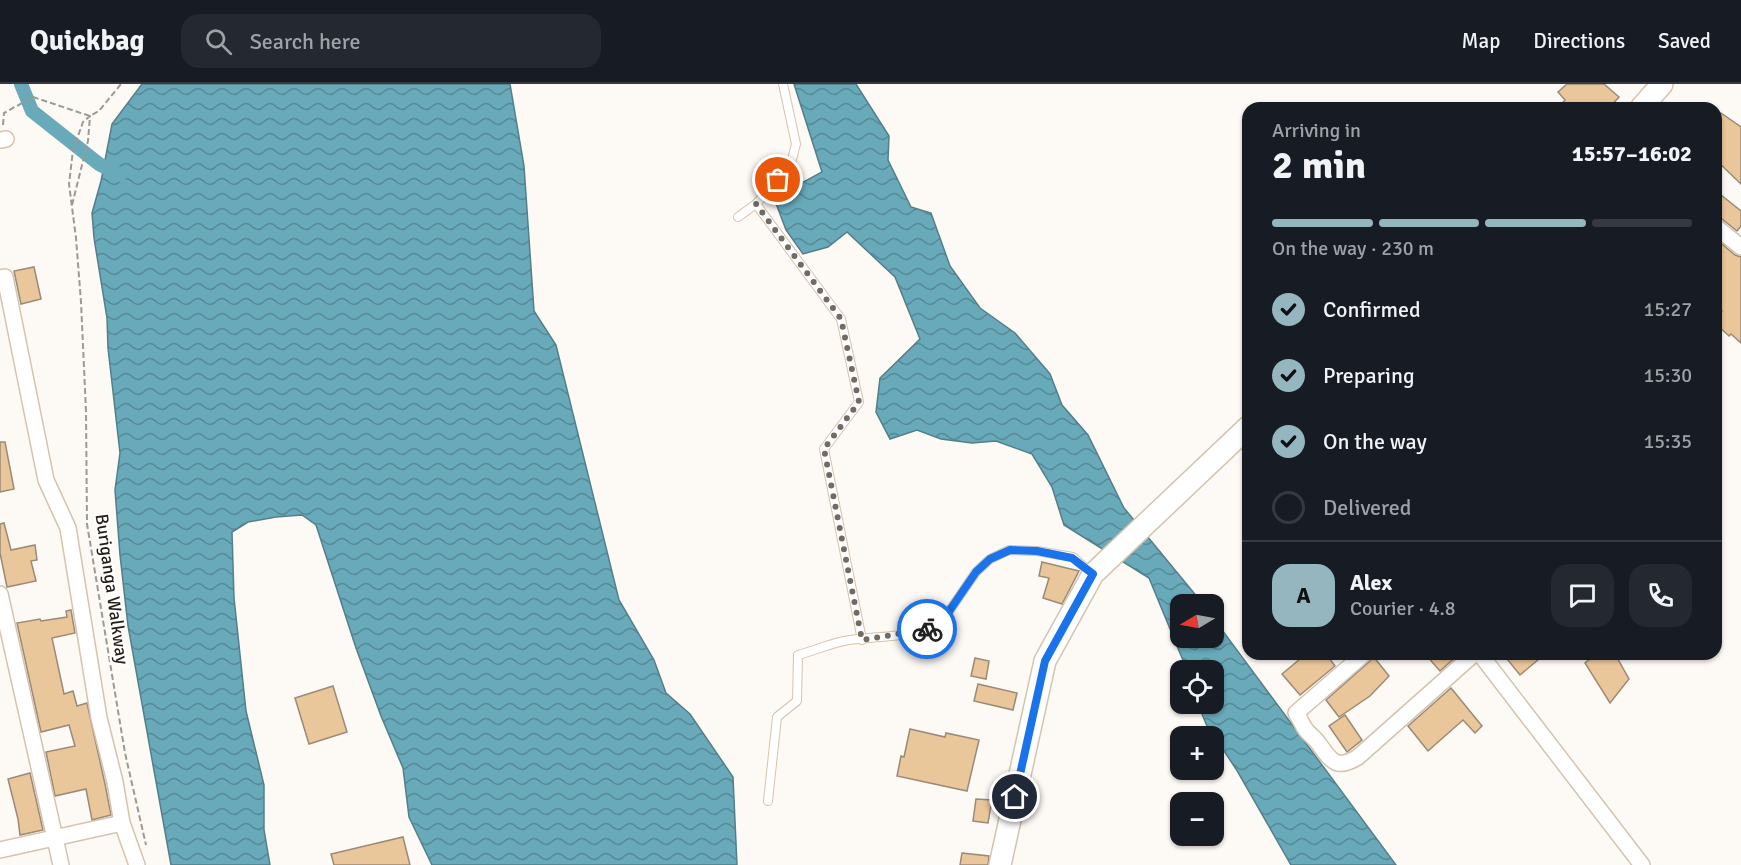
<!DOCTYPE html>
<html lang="en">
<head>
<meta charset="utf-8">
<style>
	body { margin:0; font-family:Signika,sans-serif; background:#242831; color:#f1f3f6; height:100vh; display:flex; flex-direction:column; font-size:22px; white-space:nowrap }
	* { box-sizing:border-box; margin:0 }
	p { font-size:20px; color:#9ea1a6 }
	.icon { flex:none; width:33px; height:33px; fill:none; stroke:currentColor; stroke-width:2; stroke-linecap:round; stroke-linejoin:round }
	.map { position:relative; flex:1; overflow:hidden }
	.sheet { position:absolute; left:1242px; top:18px; width:480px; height:558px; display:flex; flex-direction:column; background:#171b24; border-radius:18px; box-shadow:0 2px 4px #0004 }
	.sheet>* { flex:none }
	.needle { width:39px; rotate:260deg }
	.controls { position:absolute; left:1170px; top:510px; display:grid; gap:12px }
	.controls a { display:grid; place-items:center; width:54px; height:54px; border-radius:12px; background:#171b24; box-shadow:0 2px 4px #0004; font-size:30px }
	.pin { position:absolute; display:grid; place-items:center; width:51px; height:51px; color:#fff; margin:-26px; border:3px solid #fff; border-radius:50%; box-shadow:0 2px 6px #0007 }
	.courier { position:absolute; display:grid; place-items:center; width:60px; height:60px; margin:-30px; border:4px solid #1a73e8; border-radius:50%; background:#fff; color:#222; box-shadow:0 2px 8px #0007 }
	.head em { font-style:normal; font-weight:800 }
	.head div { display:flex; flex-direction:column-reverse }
	.head { display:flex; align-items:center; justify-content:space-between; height:102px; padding:0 30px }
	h1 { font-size:39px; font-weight:800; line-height:45px }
	.bar { display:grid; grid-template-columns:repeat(4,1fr); gap:9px 6px; align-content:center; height:72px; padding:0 30px }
	.bar i { height:8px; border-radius:4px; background:#363941 }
	.bar .current { background:#96b6bf }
	.bar p { grid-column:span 4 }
	.line { display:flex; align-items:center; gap:15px; padding:0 30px; border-top:2px solid #363941 }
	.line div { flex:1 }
	.round { display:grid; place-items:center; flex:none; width:63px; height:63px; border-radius:18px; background:#242831 }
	ol { padding:0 30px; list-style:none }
	li { display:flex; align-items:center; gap:18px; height:66px }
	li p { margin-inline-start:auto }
	li .icon { padding:6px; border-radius:50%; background:#96b6bf; color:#111; stroke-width:4 }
	li:last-child { color:#9ea1a6 }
	li i { width:33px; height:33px; border:3px solid #363941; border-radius:50% }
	header { display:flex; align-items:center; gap:36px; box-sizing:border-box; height:84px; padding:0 30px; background:#171b24; border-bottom:2px solid #363941 }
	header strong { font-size:28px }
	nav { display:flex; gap:33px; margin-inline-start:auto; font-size:21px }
	.search { width:420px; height:54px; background:#242831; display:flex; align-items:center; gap:15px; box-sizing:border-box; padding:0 21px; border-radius:18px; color:#9ea1a6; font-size:22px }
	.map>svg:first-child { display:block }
	.water { fill:url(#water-waves); stroke:#547f89; stroke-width:1.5 }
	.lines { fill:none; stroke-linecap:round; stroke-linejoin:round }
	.canal { stroke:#68a9ba; stroke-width:14 }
	.building { fill:#eac69b; stroke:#9b8a76; stroke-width:1.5 }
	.lane-casing { stroke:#d5c3ae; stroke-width:10 }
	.street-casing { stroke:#d5c3ae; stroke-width:18 }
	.secondary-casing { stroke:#d5c3ae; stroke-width:24 }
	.path { stroke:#9e9993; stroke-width:2; stroke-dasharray:6 3; stroke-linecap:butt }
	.lane { stroke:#fff; stroke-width:8 }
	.street { stroke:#fff; stroke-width:15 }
	.secondary { stroke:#fff; stroke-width:21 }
	.done { stroke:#716b64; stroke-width:6; stroke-dasharray:0 10.8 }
	.route { stroke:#1a73e8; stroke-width:8 }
	.labels { text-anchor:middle; stroke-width:4.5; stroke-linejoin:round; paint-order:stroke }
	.street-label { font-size:18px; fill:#251e16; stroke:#fff }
</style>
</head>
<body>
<header>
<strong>Quickbag</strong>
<div class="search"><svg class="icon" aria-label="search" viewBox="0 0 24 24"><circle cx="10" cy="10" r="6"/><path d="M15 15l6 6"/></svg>Search here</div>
<nav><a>Map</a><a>Directions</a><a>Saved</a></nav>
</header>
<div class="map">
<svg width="1741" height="781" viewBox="0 0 1741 781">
	<defs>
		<pattern id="water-waves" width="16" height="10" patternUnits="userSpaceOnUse" patternTransform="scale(1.5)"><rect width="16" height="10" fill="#68a9ba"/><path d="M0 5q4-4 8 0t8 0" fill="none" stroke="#558996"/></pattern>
	</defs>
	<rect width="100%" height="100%" fill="#fdf9f5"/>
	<!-- water -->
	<g class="water">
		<polygon points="142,0 510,0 524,82 534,227 556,261 619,516 654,576 666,609 690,630 733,693 737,781 432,781 409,733 403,684 381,632 356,564 316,441 302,431 276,433 248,438 232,448 234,514 246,627 264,701 264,746 270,781 171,781 128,542 120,471 115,406 120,369 108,264 107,234 94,154 92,129 101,97 112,40"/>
		<polygon points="794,0 856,0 889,52 888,76 911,123 931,129 950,182 980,224 1015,249 1050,290 1062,321 1088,351 1124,424 1203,520 1180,520 1180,554 1214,554 1214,535 1396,781 1291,781 1236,685 1206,640 1198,620 1214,620 1214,586 1187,586 1149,494 1064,441 1052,403 1032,370 996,357 972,359 941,355 917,346 890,355 876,328 880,294 920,255 895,193 847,148 828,163 803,170 786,146 774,114 822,88"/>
	</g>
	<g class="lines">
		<!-- canal -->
		<polyline class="canal" points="21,0 32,27 99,80 120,91"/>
	</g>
	<!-- building -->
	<g class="building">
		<polygon points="1567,0 1604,0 1619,13 1609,24 1558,24 1565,16 1558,8"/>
		<polygon points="1721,29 1741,43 1741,100 1716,76 1716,36"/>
		<polygon points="1716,107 1741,127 1741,142 1737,147 1722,135 1716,133"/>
		<polygon points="1716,155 1735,171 1741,173 1741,259 1731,250 1729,252 1716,240 1716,233 1722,227 1716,222"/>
		<polygon points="34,183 41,215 21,220 14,187"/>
		<polygon points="0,358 5,358 14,405 0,408"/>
		<polygon points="4,439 11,466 35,461 37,476 31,477 36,497 7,503 0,469 0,440"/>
		<polygon points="1042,478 1079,487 1062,520 1043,514 1049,494 1039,492"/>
		<polygon points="71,526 75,549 52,554 64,610 73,607 77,622 87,619 105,700 111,731 92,736 86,705 55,712 46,668 75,662 69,641 41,648 17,539 40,535 41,537 67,533 66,527"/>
		<polygon points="1306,570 1326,570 1335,582 1300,611 1282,590"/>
		<polygon points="1425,570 1459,570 1440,587"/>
		<polygon points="1503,570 1545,570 1520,591"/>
		<polygon points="1596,570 1615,570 1629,595 1610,619 1585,579"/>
		<polygon points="1373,572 1389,592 1370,612 1339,633 1326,616 1370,577"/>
		<polygon points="975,574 989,577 986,595 971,592"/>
		<polygon points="978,600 1017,609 1013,626 974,617"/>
		<polygon points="333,602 347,648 309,660 295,614"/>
		<polygon points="1451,604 1482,642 1475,649 1463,636 1428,667 1408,642"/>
		<polygon points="1345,631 1362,656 1347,668 1329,642"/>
		<polygon points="910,645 945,653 946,649 979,656 967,707 897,692 901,672 904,673"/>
		<polygon points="30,689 43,746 20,751 18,735 8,695"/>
		<polygon points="976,715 992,716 988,739 973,737"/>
		<polygon points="403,753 410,781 334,781 331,770"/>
		<polygon points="962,769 989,772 988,781 960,781"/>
	</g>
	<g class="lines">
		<defs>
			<g id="lane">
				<polyline points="783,0 796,60 790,83 756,120 841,235 859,318 824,365 862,556"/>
				<polyline points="738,133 756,120"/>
				<path d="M768 717 777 633 797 617 798 571C813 567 829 560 844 557 869 552 921 554 941 539L976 488 990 475 1009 466 1037 467 1073 473 1091 489"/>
			</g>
			<g id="street">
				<polyline points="0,56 6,55"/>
				<polyline points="1716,143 1741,163"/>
				<polyline points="0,194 5,193 46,396 68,444 99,634 115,698 122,739 137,781"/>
				<polyline points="0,510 61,781"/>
				<path d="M1364 570 1296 629C1300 634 1302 641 1306 646 1309 650 1313 653 1316 656 1330 674 1334 688 1358 673L1474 570"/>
				<polyline points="1480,570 1642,781"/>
				<polyline points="0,766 122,739"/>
			</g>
			<g id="secondary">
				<polyline points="1641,24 1662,0"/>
				<polyline points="1000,781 1045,577 1093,490 1248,343"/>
			</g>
		</defs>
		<!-- lane casing -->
		<use href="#lane" class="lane-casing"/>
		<!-- street casing -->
		<use href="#street" class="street-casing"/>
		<!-- secondary casing -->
		<use href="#secondary" class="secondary-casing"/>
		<!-- path -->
		<g class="path">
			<polyline points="3,41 4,29 33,13 90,32 99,27 121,0"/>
			<polyline points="72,121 88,57 90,32 83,38 73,66 69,100 76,154 81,218 86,327 87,440 125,669 146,761"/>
		</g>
		<!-- lane -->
		<use href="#lane" class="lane"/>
		<!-- street -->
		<use href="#street" class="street"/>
		<!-- secondary -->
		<use href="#secondary" class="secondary"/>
	</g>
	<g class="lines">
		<!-- done -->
		<polyline class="done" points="778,96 756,120 841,235 859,318 824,365 862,556 927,545"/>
		<!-- route -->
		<polyline class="route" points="927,545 941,539 976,488 990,475 1010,466 1037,467 1072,474 1093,490 1045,577 1015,713"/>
	</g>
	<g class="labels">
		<!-- street labels -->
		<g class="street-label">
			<text transform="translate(112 505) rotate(82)" y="6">Buriganga Walkway</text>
		</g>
	</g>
</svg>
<div class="controls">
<a><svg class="needle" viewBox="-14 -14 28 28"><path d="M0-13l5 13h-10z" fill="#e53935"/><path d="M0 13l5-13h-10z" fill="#9ea1a6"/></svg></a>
<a><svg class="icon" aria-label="locate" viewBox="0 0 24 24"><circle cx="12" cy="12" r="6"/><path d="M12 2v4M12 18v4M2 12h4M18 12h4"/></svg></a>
<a>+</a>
<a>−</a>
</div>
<div class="pin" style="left:778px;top:96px;background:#ea580c"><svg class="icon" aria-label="bag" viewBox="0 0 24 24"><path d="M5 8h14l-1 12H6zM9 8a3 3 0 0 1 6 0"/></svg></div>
<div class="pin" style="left:1015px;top:713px;background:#1f2937"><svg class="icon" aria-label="home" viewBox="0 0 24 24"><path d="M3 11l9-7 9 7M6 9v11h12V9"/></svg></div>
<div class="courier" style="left:927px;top:545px"><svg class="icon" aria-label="bike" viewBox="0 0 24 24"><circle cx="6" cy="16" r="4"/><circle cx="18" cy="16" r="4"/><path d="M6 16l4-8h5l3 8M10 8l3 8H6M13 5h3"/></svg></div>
<section class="sheet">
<div class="head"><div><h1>2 min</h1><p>Arriving in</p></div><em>15:57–16:02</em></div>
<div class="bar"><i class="current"></i><i class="current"></i><i class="current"></i><i></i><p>On the way · 230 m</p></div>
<ol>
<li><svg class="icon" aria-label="check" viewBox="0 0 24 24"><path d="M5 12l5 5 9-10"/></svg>Confirmed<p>15:27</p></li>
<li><svg class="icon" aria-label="check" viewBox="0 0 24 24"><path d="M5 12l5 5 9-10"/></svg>Preparing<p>15:30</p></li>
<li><svg class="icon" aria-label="check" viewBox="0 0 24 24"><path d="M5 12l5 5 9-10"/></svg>On the way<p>15:35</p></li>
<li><i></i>Delivered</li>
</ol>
<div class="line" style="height:108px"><b class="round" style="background:#96b6bf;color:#111">A</b><div><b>Alex</b><p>Courier · 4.8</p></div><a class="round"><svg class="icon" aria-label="chat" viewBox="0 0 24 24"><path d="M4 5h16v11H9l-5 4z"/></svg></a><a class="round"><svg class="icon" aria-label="phone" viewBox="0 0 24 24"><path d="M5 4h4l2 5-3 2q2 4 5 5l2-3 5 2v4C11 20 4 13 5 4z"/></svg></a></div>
</section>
</div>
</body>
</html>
